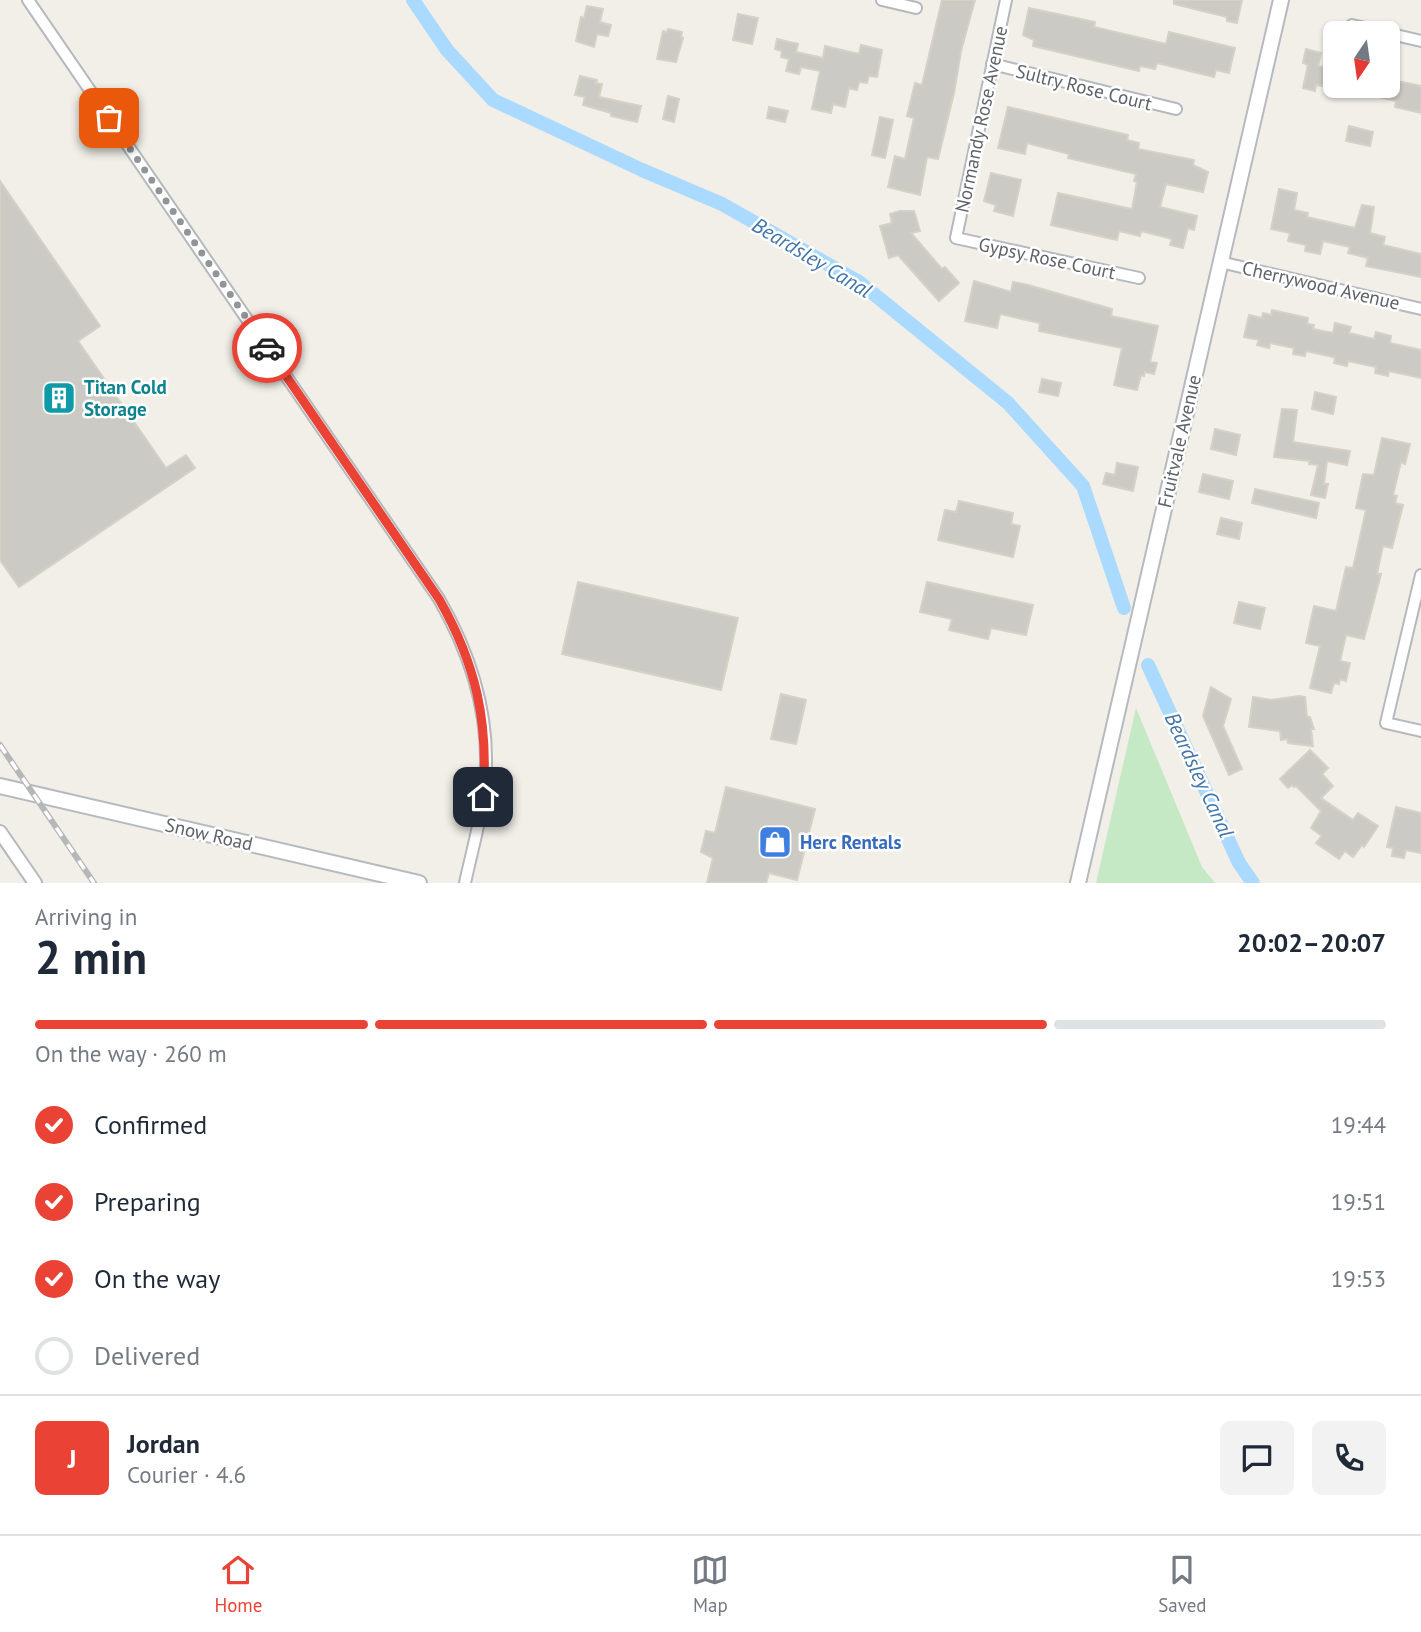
<!DOCTYPE html>
<html lang="en">
<head>
<meta charset="utf-8">
<style>
	body { margin:0; font-family:"PT Sans",sans-serif; background:#f2f2f3; color:#1f2937; height:100vh; display:flex; flex-direction:column; font-size:26px; white-space:nowrap }
	* { box-sizing:border-box; margin:0 }
	p { font-size:23px; color:#747a83 }
	.icon { flex:none; width:38px; height:38px; fill:none; stroke:currentColor; stroke-width:2; stroke-linecap:round; stroke-linejoin:round }
	.map { position:relative; height:883px; overflow:hidden }
	.details { display:flex; flex-direction:column; background:#fff; flex:1 }
	.details>* { flex:none }
	.needle { width:46px; rotate:193deg }
	.fabs { position:absolute; left:1323px; top:21px; display:grid; gap:14px }
	.fabs a { display:grid; place-items:center; width:77px; height:77px; border-radius:10px; background:#fff; box-shadow:0 2px 5px #0004; font-size:35px }
	.pin { position:absolute; display:grid; place-items:center; width:60px; height:60px; color:#fff; margin:-30px; border-radius:14px; box-shadow:0 4px 10px #0006 }
	.courier { position:absolute; display:grid; place-items:center; width:70px; height:70px; margin:-35px; border:5px solid #ea4335; border-radius:50%; background:#fff; color:#222; box-shadow:0 2px 9px #0007 }
	.overview em { font-style:normal; font-weight:700 }
	.overview div { display:flex; flex-direction:column-reverse }
	.overview { display:flex; align-items:center; justify-content:space-between; height:119px; padding:0 35px }
	h1 { font-size:46px; font-weight:700; line-height:52px }
	.bar { display:grid; grid-template-columns:repeat(4,1fr); gap:10px 7px; align-content:center; height:84px; padding:0 35px }
	.bar i { height:9px; border-radius:5px; background:#e0e1e3 }
	.bar .on { background:#ea4335 }
	.bar p { grid-column:span 4 }
	.line { display:flex; align-items:center; gap:18px; padding:0 35px; border-top:2px solid #e0e1e3 }
	.line div { flex:1 }
	.round { display:grid; place-items:center; flex:none; width:74px; height:74px; border-radius:10px; background:#f2f2f3 }
	ol { padding:0 35px; list-style:none }
	li { display:flex; align-items:center; gap:21px; height:77px }
	li p { margin-inline-start:auto }
	li .icon { padding:7px; border-radius:50%; background:#ea4335; color:#fff; stroke-width:4 }
	li:last-child { color:#747a83 }
	li i { width:38px; height:38px; border:4px solid #e0e1e3; border-radius:50% }
	.dock { display:flex; justify-content:space-around; align-items:center; height:98px; border-top:2px solid #e0e1e3; background:#fff; font-size:19px; color:#747a83 }
	.dock a { display:grid; justify-items:center; gap:4px }
	.dock .on { color:#ea4335 }
	.map>svg:first-child { display:block }
	.green { fill:#c5e8c5 }
	.lines { fill:none; stroke-linecap:round; stroke-linejoin:round }
	.canal { stroke:#aadaff; stroke-width:14 }
	.building { fill:#cccac5; stroke:#d6d1c6; stroke-width:2 }
	.minor-casing { stroke:#b5b8bc; stroke-width:14 }
	.tertiary-casing { stroke:#b5b8bc; stroke-width:16 }
	.secondary-casing { stroke:#b6babf; stroke-width:18 }
	.minor { stroke:#fff; stroke-width:10 }
	.tertiary { stroke:#fff; stroke-width:12 }
	.secondary { stroke:#fff; stroke-width:14 }
	.rail-casing { stroke:#b6b7b8; stroke-width:6 }
	.rail { stroke:#fff; stroke-width:3.5; stroke-dasharray:10; stroke-linecap:butt }
	.done { stroke:#929495; stroke-width:7; stroke-dasharray:0 12.6 }
	.route { stroke:#ea4335; stroke-width:9 }
	.labels { text-anchor:middle; stroke-width:5; stroke-linejoin:round; paint-order:stroke }
	.street-label { font-size:19px; fill:#5f6368; stroke:#fff }
	.culture-label { font-size:19px; font-weight:bold; fill:#0d838f; stroke:#fff; text-anchor:start }
	.shop-label { font-size:19px; font-weight:bold; fill:#366cbe; stroke:#fff; text-anchor:start }
	.water-label { font-size:21px; font-style:italic; fill:#4174aa; stroke:#fff }
</style>
</head>
<body>
<div class="map">
<svg width="1421" height="883" viewBox="0 0 1421 883">
	<rect width="100%" height="100%" fill="#f1efe8"/>
	<!-- green -->
	<polygon class="green" points="1136,708 1202,867 1215,883 1096,883"/>
	<g class="lines">
		<!-- canal -->
		<g class="canal">
			<polyline points="413,0 447,50 493,100 642,170 722,204 859,282 1008,403 1083,486 1124,608"/>
			<polyline points="1148,665 1239,863 1253,883"/>
		</g>
	</g>
	<!-- building -->
	<g class="building">
		<polygon points="942,0 975,0 961,51 954,93 938,159 927,157 920,195 888,187 895,156 905,159 914,118 907,116 915,83 922,85"/>
		<polygon points="1174,0 1242,0 1237,23 1227,21 1227,17 1174,4"/>
		<polygon points="587,6 603,9 600,22 611,25 608,36 597,34 594,47 576,41 581,17 584,18"/>
		<polygon points="1029,8 1095,22 1094,27 1166,44 1169,32 1235,48 1229,73 1216,70 1214,77 1157,63 1155,69 1140,66 1139,71 1033,46 1034,40 1023,35"/>
		<polygon points="738,14 758,18 752,44 733,40"/>
		<polygon points="668,29 682,32 681,37 683,38 676,62 657,59 663,31 667,32"/>
		<polygon points="777,39 798,44 796,52 823,58 825,46 859,54 861,45 882,50 877,77 869,76 867,83 859,82 857,90 849,88 845,107 833,104 831,113 812,109 820,71 801,67 799,74 786,71 789,59 781,57 782,51 775,49"/>
		<polygon points="1306,49 1321,53 1318,66 1333,69 1329,87 1316,85 1315,91 1303,88 1308,65 1303,63"/>
		<polygon points="580,76 597,80 596,83 602,84 599,97 641,106 637,122 611,116 611,113 583,105 585,97 575,95"/>
		<polygon points="1388,79 1421,86 1421,113 1395,107 1396,101 1349,90 1350,86 1388,86"/>
		<polygon points="668,96 679,99 674,122 663,119"/>
		<polygon points="769,107 788,111 785,122 767,118"/>
		<polygon points="1008,107 1128,135 1127,140 1139,143 1138,149 1194,160 1193,165 1208,172 1203,192 1166,184 1160,207 1197,216 1194,230 1188,228 1183,248 1170,245 1172,239 1141,231 1140,236 1119,231 1117,240 1051,225 1058,193 1132,209 1137,182 1134,181 1136,174 1068,158 1069,154 1027,143 1025,154 998,148"/>
		<polygon points="880,117 893,120 885,158 872,155"/>
		<polygon points="1349,126 1373,132 1370,146 1346,141"/>
		<polygon points="991,173 1021,180 1013,216 994,211 996,205 984,201"/>
		<polygon points="0,181 100,326 78,341 166,468 186,455 195,468 19,587 0,560"/>
		<polygon points="1279,189 1297,193 1294,210 1308,213 1307,217 1355,228 1362,205 1374,207 1370,233 1385,237 1383,245 1421,254 1421,277 1366,266 1368,258 1348,253 1350,247 1323,241 1320,254 1305,251 1306,245 1288,241 1290,233 1271,229"/>
		<polygon points="900,211 914,211 920,231 911,233 942,269 945,267 959,283 939,301 898,255 889,258 880,226 892,223 890,214"/>
		<polygon points="974,281 1011,292 1013,282 1028,285 1112,309 1111,316 1158,326 1150,362 1157,363 1154,374 1145,372 1144,376 1141,375 1137,390 1114,385 1122,348 1039,331 1040,323 1000,314 997,328 965,321"/>
		<polygon points="1272,310 1308,318 1307,324 1314,325 1313,329 1333,333 1335,323 1351,327 1349,333 1374,339 1376,332 1391,336 1390,343 1421,350 1421,378 1389,371 1388,376 1375,373 1376,367 1348,361 1347,366 1334,363 1335,358 1333,357 1306,351 1305,356 1293,354 1294,348 1270,343 1269,348 1257,345 1259,340 1244,337 1249,315 1262,318 1263,313 1271,315"/>
		<polygon points="1042,379 1061,383 1058,396 1039,392"/>
		<polygon points="1315,392 1336,397 1333,414 1312,409"/>
		<polygon points="1282,409 1297,410 1293,442 1350,451 1347,465 1327,461 1324,484 1328,484 1325,498 1311,495 1318,465 1309,464 1309,461 1274,457"/>
		<polygon points="1215,429 1240,435 1236,455 1211,449"/>
		<polygon points="1382,438 1410,444 1405,464 1401,462 1393,495 1397,496 1395,503 1403,505 1392,548 1383,546 1377,574 1381,574 1364,639 1346,635 1340,661 1350,663 1346,681 1340,679 1339,684 1334,683 1331,693 1310,688 1320,646 1306,643 1314,606 1336,611 1346,567 1353,568 1366,510 1356,508 1363,474 1374,475"/>
		<polygon points="1117,463 1138,467 1133,491 1103,484 1106,473 1115,475"/>
		<polygon points="1203,474 1233,481 1229,499 1199,492"/>
		<polygon points="1255,489 1319,503 1316,518 1252,503"/>
		<polygon points="959,501 1013,513 1011,524 1020,526 1013,557 938,540 945,510 956,512"/>
		<polygon points="1221,518 1242,523 1239,539 1217,534"/>
		<polygon points="578,582 738,618 721,690 562,654"/>
		<polygon points="927,582 1033,605 1026,635 991,628 988,639 949,630 952,619 920,612"/>
		<polygon points="1239,602 1265,608 1260,629 1234,623"/>
		<polygon points="1211,687 1231,699 1223,726 1242,769 1229,775 1203,716"/>
		<polygon points="781,694 806,700 796,744 771,739"/>
		<polygon points="1299,696 1305,697 1307,717 1310,717 1314,729 1311,729 1313,746 1288,743 1287,739 1281,740 1280,731 1249,727 1253,697 1271,700"/>
		<polygon points="1310,750 1328,768 1322,774 1333,786 1321,798 1353,820 1358,813 1378,826 1364,847 1362,845 1353,857 1345,851 1339,859 1316,843 1322,836 1311,828 1321,811 1296,786 1294,787 1292,785 1288,788 1280,779"/>
		<polygon points="726,787 815,809 797,880 769,873 766,883 707,883 713,858 701,852 706,831 715,833"/>
		<polygon points="1396,807 1421,813 1421,853 1406,850 1404,858 1392,856 1393,848 1387,847"/>
	</g>
	<g class="lines">
		<defs>
			<g id="minor">
				<path d="M28 0 439 599C474 660 494 728 483 799 479 827 471 855 465 883"/>
				<polyline points="882,0 916,8"/>
				<polyline points="1006,0 956,238 1139,278"/>
				<polyline points="1352,25 1421,41"/>
				<polyline points="992,64 1176,109"/>
				<polyline points="1220,262 1421,309"/>
				<polyline points="1421,575 1386,723 1421,731"/>
			</g>
			<polyline id="tertiary" points="0,832 35,883"/>
			<g id="secondary">
				<polyline points="0,786 419,883"/>
				<polyline points="1078,883 1281,0"/>
			</g>
		</defs>
		<!-- minor casing -->
		<use href="#minor" class="minor-casing"/>
		<!-- tertiary casing -->
		<use href="#tertiary" class="tertiary-casing"/>
		<!-- secondary casing -->
		<use href="#secondary" class="secondary-casing"/>
		<!-- minor -->
		<use href="#minor" class="minor"/>
		<!-- tertiary -->
		<use href="#tertiary" class="tertiary"/>
		<!-- secondary -->
		<use href="#secondary" class="secondary"/>
		<defs>
			<polyline id="rail" points="0,745 94,883"/>
		</defs>
		<!-- rail casing -->
		<use href="#rail" class="rail-casing"/>
		<!-- rail -->
		<use href="#rail" class="rail"/>
	</g>
	<g class="lines">
		<!-- done -->
		<polyline class="done" points="109,118 267,348"/>
		<!-- route -->
		<path class="route" d="M267 348 439 599C476 664 489 722 483 797"/>
	</g>
	<!-- icons -->
	<defs>
		<symbol id="building-square" viewBox="-11 -11 22 22"><rect x="-9" y="-9" width="18" height="18" rx="4" fill="#0f9aa8" stroke="#fff"/><path d="M-4-6H4V6H1V3H-1V6H-4ZM-2.5-4.3h1.7v1.8h-1.7ZM.8-4.3h1.7v1.8H.8ZM-2.5-1h1.7V.8h-1.7ZM.8-1h1.7V.8H.8Z" fill="#fff"/></symbol>
		<symbol id="shop-square" viewBox="-11 -11 22 22"><rect x="-9" y="-9" width="18" height="18" rx="4" fill="#3f7fe0" stroke="#fff"/><path d="M-5-2.5h2.3a2.7 3.5 0 0 1 5.4 0H5L5.5 6h-11ZM-1.5-2.5h3a1.5 2.3 0 0 0-3 0Z" fill="#fff"/></symbol>
	</defs>
	<g fill-rule="evenodd">
		<use href="#building-square" x="40" y="379" width="38" height="38"/>
		<use href="#shop-square" x="756" y="823" width="38" height="38"/>
	</g>
	<g class="labels">
		<!-- street labels -->
		<g class="street-label">
			<text transform="translate(1084 87) rotate(14)" y="7">Sultry Rose Court</text>
			<text transform="translate(981 119) rotate(-78)" y="7">Normandy Rose Avenue</text>
			<text transform="translate(1047 258) rotate(12)" y="7">Gypsy Rose Court</text>
			<text transform="translate(1321 285) rotate(13)" y="7">Cherrywood Avenue</text>
			<text transform="translate(1179 441) rotate(-77)" y="7">Fruitvale Avenue</text>
			<text transform="translate(209 834) rotate(13)" y="7">Snow Road</text>
		</g>
		<!-- culture labels -->
		<g class="culture-label">
			<text x="84" y="394">Titan Cold<tspan x="84" dy="22">Storage</tspan></text>
		</g>
		<!-- shop labels -->
		<g class="shop-label">
			<text x="800" y="849">Herc Rentals</text>
		</g>
		<!-- water labels -->
		<g class="water-label">
			<text transform="translate(812 258) rotate(31)" y="7">Beardsley Canal</text>
			<text transform="translate(1199 775) rotate(65)" y="7">Beardsley Canal</text>
		</g>
	</g>
</svg>
<div class="fabs">
<a><svg class="needle" viewBox="-14 -14 28 28"><path d="M0-13l5 13h-10z" fill="#e53935"/><path d="M0 13l5-13h-10z" fill="#747a83"/></svg></a>
</div>
<div class="pin" style="left:109px;top:118px;background:#ea580c"><svg class="icon" aria-label="bag" viewBox="0 0 24 24"><path d="M5 8h14l-1 12H6zM9 8a3 3 0 0 1 6 0"/></svg></div>
<div class="pin" style="left:483px;top:797px;background:#1f2937"><svg class="icon" aria-label="home" viewBox="0 0 24 24"><path d="M3 11l9-7 9 7M6 9v11h12V9"/></svg></div>
<div class="courier" style="left:267px;top:348px"><svg class="icon" aria-label="car" viewBox="0 0 24 24"><path d="M5 17H2v-5l4-1 3-4h7l3 4 3 1v5h-3M9 17h6M6 11h13"/><circle cx="7" cy="17" r="2"/><circle cx="17" cy="17" r="2"/></svg></div>
</div>
<section class="details">
<div class="overview"><div><h1>2 min</h1><p>Arriving in</p></div><em>20:02–20:07</em></div>
<div class="bar"><i class="on"></i><i class="on"></i><i class="on"></i><i></i><p>On the way · 260 m</p></div>
<ol>
<li><svg class="icon" aria-label="check" viewBox="0 0 24 24"><path d="M5 12l5 5 9-10"/></svg>Confirmed<p>19:44</p></li>
<li><svg class="icon" aria-label="check" viewBox="0 0 24 24"><path d="M5 12l5 5 9-10"/></svg>Preparing<p>19:51</p></li>
<li><svg class="icon" aria-label="check" viewBox="0 0 24 24"><path d="M5 12l5 5 9-10"/></svg>On the way<p>19:53</p></li>
<li><i></i>Delivered</li>
</ol>
<div class="line" style="height:126px"><b class="round" style="background:#ea4335;color:#fff">J</b><div><b>Jordan</b><p>Courier · 4.6</p></div><a class="round"><svg class="icon" aria-label="chat" viewBox="0 0 24 24"><path d="M4 5h16v11H9l-5 4z"/></svg></a><a class="round"><svg class="icon" aria-label="phone" viewBox="0 0 24 24"><path d="M5 4h4l2 5-3 2q2 4 5 5l2-3 5 2v4C11 20 4 13 5 4z"/></svg></a></div>
</section>
<nav class="dock">
<a class="on"><svg class="icon" aria-label="home" viewBox="0 0 24 24"><path d="M3 11l9-7 9 7M6 9v11h12V9"/></svg>Home</a>
<a><svg class="icon" aria-label="map" viewBox="0 0 24 24"><path d="M3 6l6-2 6 2 6-2v14l-6 2-6-2-6 2zM9 4v14M15 6v14"/></svg>Map</a>
<a><svg class="icon" aria-label="saved" viewBox="0 0 24 24"><path d="M7 4h10v16l-5-4-5 4z"/></svg>Saved</a>
</nav>
</body>
</html>
